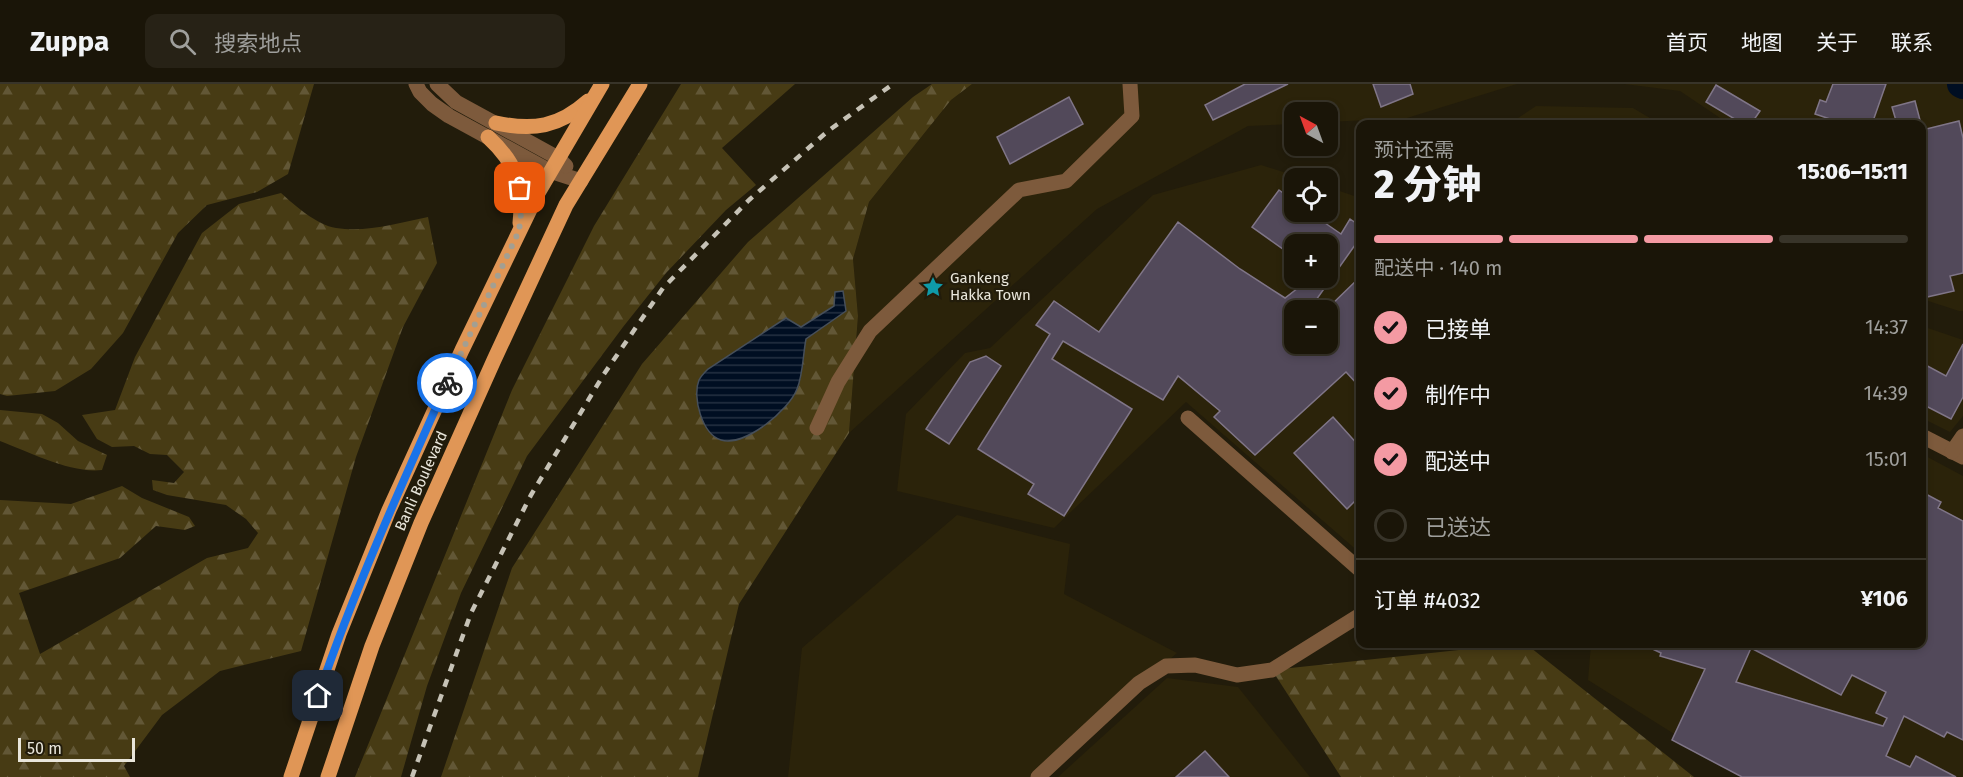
<!DOCTYPE html>
<html lang="zh">
<head>
<meta charset="utf-8">
<style>
	body { margin:0; font-family:"Fira Sans","Noto Sans SC",sans-serif; background:#272216; color:#f1f3f6; height:100vh; display:flex; flex-direction:column; font-size:22px; white-space:nowrap }
	* { box-sizing:border-box; margin:0 }
	p { font-size:20px; color:#9f9f9c }
	.icon { flex:none; width:33px; height:33px; fill:none; stroke:currentColor; stroke-width:2; stroke-linecap:round; stroke-linejoin:round }
	.map { position:relative; flex:1; overflow:hidden }
	.drawer { position:absolute; left:1356px; top:36px; width:570px; height:528px; display:flex; flex-direction:column; background:#1a1508; border-radius:12px; box-shadow:0 3px 9px #0003,0 0 0 2px #383429 }
	.drawer>* { flex:none }
	.needle { width:39px; rotate:319deg }
	.controls { position:absolute; left:1284px; top:18px; display:grid; gap:12px }
	.controls a { display:grid; place-items:center; width:54px; height:54px; border-radius:12px; background:#1a1508; box-shadow:0 3px 9px #0003,0 0 0 2px #383429; font-size:30px }
	.scale { position:absolute; left:18px; bottom:15px; width:117px; box-sizing:border-box; padding-left:6px; border:3px solid #e9e6db; border-top:0; font-size:16px; line-height:21px; white-space:nowrap; color:#e9e6db; -webkit-text-stroke:4px #221c0b; paint-order:stroke }
	.pin { position:absolute; display:grid; place-items:center; width:51px; height:51px; color:#fff; margin:-26px; border-radius:12px; box-shadow:0 3px 9px #0006 }
	.courier { position:absolute; display:grid; place-items:center; width:60px; height:60px; margin:-30px; border:4px solid #1a73e8; border-radius:50%; background:#fff; color:#222; box-shadow:0 2px 8px #0007 }
	.head em { font-style:normal; font-weight:800 }
	.head div { display:flex; flex-direction:column-reverse }
	.head { display:flex; align-items:center; justify-content:space-between; height:102px; padding:0 18px }
	h1 { font-size:39px; font-weight:800; line-height:45px }
	.bar { display:grid; grid-template-columns:repeat(4,1fr); gap:9px 6px; align-content:center; height:72px; padding:0 18px }
	.bar i { height:8px; border-radius:4px; background:#383429 }
	.bar .selected { background:#f49aa3 }
	.bar p { grid-column:span 4 }
	.line { display:flex; align-items:center; gap:15px; padding:0 18px; border-top:2px solid #383429 }
	.line div { flex:1 }
	ol { padding:0 18px; list-style:none }
	li { display:flex; align-items:center; gap:18px; height:66px }
	li p { margin-inline-start:auto }
	li .icon { padding:6px; border-radius:50%; background:#f49aa3; color:#111; stroke-width:4 }
	li:last-child { color:#9f9f9c }
	li i { width:33px; height:33px; border:3px solid #383429; border-radius:50% }
	header { display:flex; align-items:center; gap:36px; box-sizing:border-box; height:84px; padding:0 30px; background:#1a1508; border-bottom:2px solid #383429 }
	header strong { font-size:28px }
	nav { display:flex; gap:33px; margin-inline-start:auto; font-size:21px }
	.search { width:420px; height:54px; background:#272216; display:flex; align-items:center; gap:15px; box-sizing:border-box; padding:0 21px; border-radius:12px; color:#9f9f9c; font-size:22px }
	.map>svg:first-child { display:block }
	.built { fill:#2b230a; fill-rule:evenodd }
	.forest { fill:url(#forest-firs) }
	.water { fill:url(#water-rules); stroke:#464f5a; stroke-width:1.5 }
	.lines { fill:none; stroke-linecap:round; stroke-linejoin:round }
	.river { stroke:#000e22; stroke-width:28 }
	.building { fill:#52495a; stroke:#807688; stroke-width:1.5; fill-rule:evenodd }
	.minor { stroke:#7d5a3c; stroke-width:15 }
	.major { stroke:#e09656; stroke-width:15 }
	.rail { stroke:#c6c2b6; stroke-width:4.5; stroke-dasharray:8 8; stroke-linecap:butt }
	.done { stroke:#a39f92; stroke-width:6; stroke-dasharray:0 10.8 }
	.route { stroke:#1a73e8; stroke-width:8 }
	.labels { text-anchor:middle; stroke-width:4.5; stroke-linejoin:round; paint-order:stroke }
	.poi-label { font-size:15px; fill:#e9e6db; stroke:#221c0b; text-anchor:start }
	.street-label { font-size:15px; fill:#e9e6db; stroke:#221c0b }
</style>
</head>
<body>
<header>
<strong>Zuppa</strong>
<div class="search"><svg class="icon" aria-label="search" viewBox="0 0 24 24"><circle cx="10" cy="10" r="6"/><path d="M15 15l6 6"/></svg>搜索地点</div>
<nav><a>首页</a><a>地图</a><a>关于</a><a>联系</a></nav>
</header>
<div class="map">
<svg width="1963" height="693" viewBox="0 0 1963 693">
	<defs>
		<pattern id="forest-firs" width="22" height="20" patternUnits="userSpaceOnUse" patternTransform="scale(1.5)"><rect width="22" height="20" fill="#473b14"/><path d="M5 1l3.5 6h-7zM16 11l3.5 6h-7z" fill="#625736"/></pattern>
		<pattern id="water-rules" width="6" height="5" patternUnits="userSpaceOnUse" patternTransform="scale(1.5)"><rect width="6" height="5" fill="#000e22"/><path d="M0 2.5h6" fill="none" stroke="#253142"/></pattern>
	</defs>
	<rect width="100%" height="100%" fill="#221c0b"/>
	<!-- built -->
	<g class="built">
		<polygon points="972,0 1517,0 1407,34 1328,38 1328,28 1294,28 1294,40 1248,42 1097,125 849,349 858,232 853,175 869,118 951,16"/>
		<polygon points="1624,0 1963,0 1963,227 1959,227 1922,215 1922,40 1729,40 1680,7"/>
		<polygon points="1536,22 1633,24 1660,40 1509,40"/>
		<path d="M1261 81 1302 94H1294V128H1328V103L1360 114V469L1186 318 1054 444 897 407 906 330 965 269 990 264 1153 111ZM1294 160H1328V194H1294ZM1294 226H1328V260H1294Z"/>
		<polygon points="1922,242 1963,256 1963,332 1950,348 1922,334"/>
		<polygon points="1922,370 1963,392 1963,693 1743,693 1588,596 1591,560 1922,560"/>
		<polygon points="957,431 1070,460 1064,510 1177,569 1033,693 788,693 802,564"/>
		<polygon points="1167,594 1238,603 1310,693 1058,693"/>
	</g>
	<!-- forest -->
	<g class="forest">
		<polygon points="0,0 314,0 288,90 257,108 207,121 178,149 123,249 91,285 55,307 7,312 0,310"/>
		<polygon points="681,0 795,0 722,64 756,101 726,126 666,189 623,243 527,372 461,509 427,602 401,693 355,693 512,306 594,142"/>
		<polygon points="932,0 972,0 951,16 869,118 853,175 858,232 849,349 739,520 698,693 441,693 512,484 642,280 748,158 913,13"/>
		<path d="M281 109C294 121 317 141 336 144 366 149 398 139 428 133L437 179 403 243 356 373 301 567 220 587 162 631 124 682 130 693H0V416L71 420 122 402 142 414 189 433 195 442 185 446 156 442 120 474 19 509 40 570 207 474 248 464 258 449 246 435 226 421 167 411 153 406 152 396 174 399 184 388 167 371 150 370 134 362 112 363 97 355 82 331 115 326 135 273 202 149 239 120Z"/>
		<path d="M0 326 42 330 58 339 78 357 107 371 102 386C72 390 29 368 0 357Z"/>
		<polygon points="1515,560 1526,560 1694,693 1341,693 1272,586"/>
	</g>
	<!-- water -->
	<path class="water" d="M843 207 846 227 806 255C803 270 803 291 797 305 789 326 745 363 721 356 702 350 692 313 699 296 701 292 705 288 708 285L786 234 801 243 834 222 835 208Z"/>
	<g class="lines">
		<!-- river -->
		<polyline class="river" points="1961,0 1963,1"/>
	</g>
	<!-- building -->
	<g class="building">
		<polygon points="1245,0 1288,0 1213,36 1205,21"/>
		<polygon points="1373,0 1410,0 1413,10 1381,23"/>
		<polygon points="1833,0 1886,0 1872,40 1845,40 1815,30 1820,16 1826,18"/>
		<polygon points="1716,1 1760,27 1751,40 1743,40 1706,18"/>
		<polygon points="1069,13 1083,40 1010,80 997,53"/>
		<polygon points="1915,17 1921,40 1897,40 1892,23"/>
		<polygon points="1959,37 1963,54 1963,189 1950,192 1954,207 1927,213 1922,187 1922,46"/>
		<polygon points="1279,106 1294,117 1294,128 1309,128 1341,150 1350,135 1360,142 1360,154 1309,226 1294,226 1294,260 1328,260 1328,224 1360,193 1360,303 1346,288 1255,371 1214,333 1220,327 1178,292 1163,316 1063,257 1052,275 1132,325 1064,432 1028,410 1034,400 978,365 1050,250 1036,241 1054,217 1099,248 1178,138 1240,185 1285,214 1311,194 1328,194 1328,160 1294,160 1294,173 1252,143"/>
		<polygon points="1963,260 1963,313 1951,335 1922,320 1922,279 1946,292"/>
		<polygon points="986,272 1001,282 949,360 926,345 970,278"/>
		<polygon points="1333,333 1360,363 1360,412 1347,425 1294,369"/>
		<path d="M1922 408 1941 418 1938 424 1963 437V656L1947 648 1944 653 1904 632 1886 672 1910 683 1916 672 1956 693H1742L1672 656 1705 585 1660 572 1661 569 1642 560H1922ZM1751 564 1841 611 1852 591 1886 608 1876 629 1887 634 1883 642 1736 598Z"/>
		<polygon points="1205,667 1229,693 1176,693"/>
	</g>
	<g class="lines">
		<!-- minor -->
		<g class="minor">
			<polyline points="416,0 420,8 432,20 449,32 550,87 581,97"/>
			<polyline points="437,0 456,18 558,74 566,82"/>
			<polyline points="1188,334 1360,486"/>
			<polyline points="817,344 838,298 870,247 1019,106 1066,97 1132,32 1130,0"/>
			<polyline points="1922,352 1963,373"/>
			<polyline points="1952,368 1963,352"/>
			<polyline points="1038,693 1139,599 1166,582 1195,581 1237,591 1272,586 1360,531"/>
		</g>
		<!-- major -->
		<g class="major">
			<path d="M496 39C533 47 559 43 588 17"/>
			<path d="M488 53C516 79 524 101 520 139"/>
			<polyline points="291,693 339,550 389,426 462,266 538,109 602,0"/>
			<polyline points="328,693 372,562 421,439 494,276 566,121 640,0"/>
		</g>
		<!-- rail -->
		<polyline class="rail" points="412,693 471,529 531,411 604,290 663,204 749,116 828,47 893,0"/>
	</g>
	<g class="lines">
		<!-- done -->
		<polyline class="done" points="447,299 519,147 522,121 520,104"/>
		<!-- route -->
		<path class="route" d="M318 612C355 504 401 402 447 299"/>
	</g>
	<!-- icons -->
	<defs>
		<symbol id="sight-bare" viewBox="-9 -9 18 18"><path d="M0-6L1.8-2.2L6-1.7L2.9 1.2L3.7 5.4L0 3.3L-3.7 5.4L-2.9 1.2L-6-1.7L-1.8-2.2Z" fill="#0f9aa8" stroke="#221c0b" stroke-width="2.5" paint-order="stroke"/></symbol>
	</defs>
	<g fill-rule="evenodd">
		<use href="#sight-bare" x="918" y="188" width="30" height="30"/>
	</g>
	<g class="labels">
		<!-- poi labels -->
		<g class="poi-label">
			<text x="950" y="199">Gankeng<tspan x="950" dy="17">Hakka Town</tspan></text>
		</g>
		<!-- street labels -->
		<g class="street-label">
			<text transform="translate(421 397) rotate(-66)" y="5">Banli Boulevard</text>
		</g>
	</g>
</svg>
<div class="controls">
<a><svg class="needle" viewBox="-14 -14 28 28"><path d="M0-13l5 13h-10z" fill="#e53935"/><path d="M0 13l5-13h-10z" fill="#9f9f9c"/></svg></a>
<a><svg class="icon" aria-label="locate" viewBox="0 0 24 24"><circle cx="12" cy="12" r="6"/><path d="M12 2v4M12 18v4M2 12h4M18 12h4"/></svg></a>
<a>+</a>
<a>−</a>
</div>
<div class="scale">50 m</div>
<div class="pin" style="left:520px;top:104px;background:#ea580c"><svg class="icon" aria-label="bag" viewBox="0 0 24 24"><path d="M5 8h14l-1 12H6zM9 8a3 3 0 0 1 6 0"/></svg></div>
<div class="pin" style="left:318px;top:612px;background:#1f2937"><svg class="icon" aria-label="home" viewBox="0 0 24 24"><path d="M3 11l9-7 9 7M6 9v11h12V9"/></svg></div>
<div class="courier" style="left:447px;top:299px"><svg class="icon" aria-label="bike" viewBox="0 0 24 24"><circle cx="6" cy="16" r="4"/><circle cx="18" cy="16" r="4"/><path d="M6 16l4-8h5l3 8M10 8l3 8H6M13 5h3"/></svg></div>
<section class="drawer">
<div class="head"><div><h1>2 分钟</h1><p>预计还需</p></div><em>15:06–15:11</em></div>
<div class="bar"><i class="selected"></i><i class="selected"></i><i class="selected"></i><i></i><p>配送中 · 140 m</p></div>
<ol>
<li><svg class="icon" aria-label="check" viewBox="0 0 24 24"><path d="M5 12l5 5 9-10"/></svg>已接单<p>14:37</p></li>
<li><svg class="icon" aria-label="check" viewBox="0 0 24 24"><path d="M5 12l5 5 9-10"/></svg>制作中<p>14:39</p></li>
<li><svg class="icon" aria-label="check" viewBox="0 0 24 24"><path d="M5 12l5 5 9-10"/></svg>配送中<p>15:01</p></li>
<li><i></i>已送达</li>
</ol>
<div class="line" style="height:78px"><div>订单 #4032</div><b>¥106</b></div>
</section>
</div>
</body>
</html>
